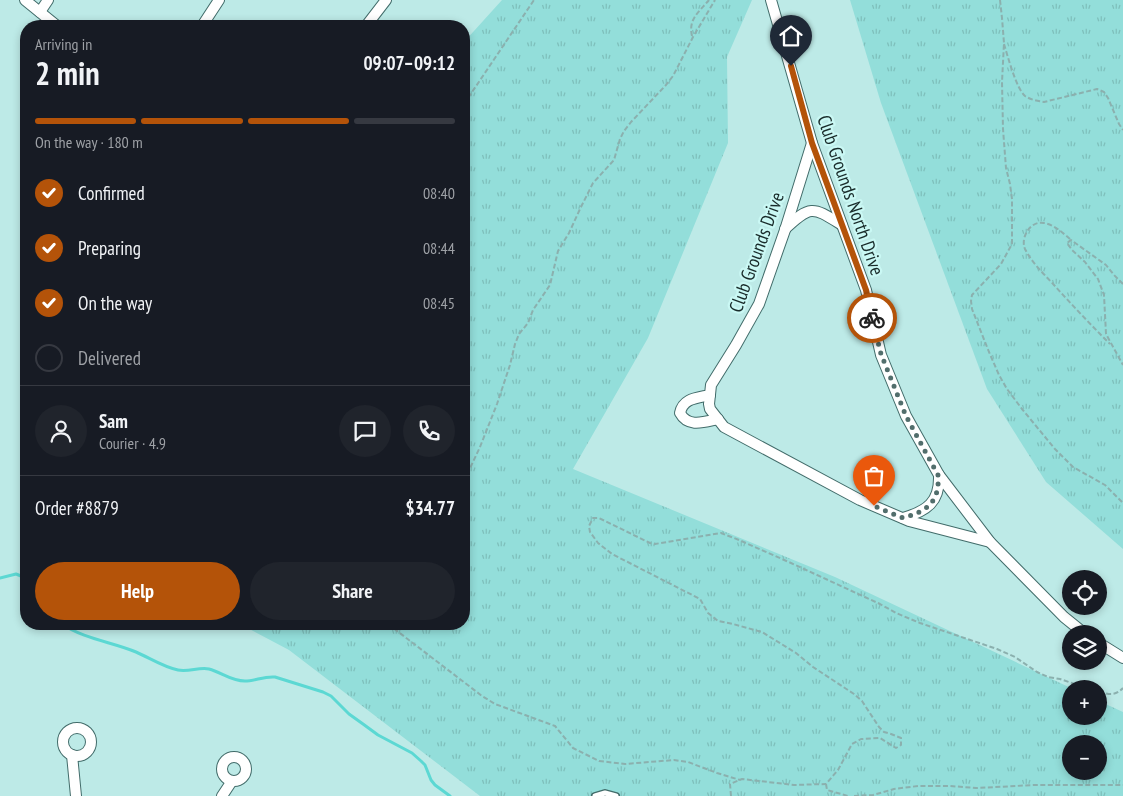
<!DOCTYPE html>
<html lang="en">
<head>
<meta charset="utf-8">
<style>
	body { margin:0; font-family:"PT Sans Narrow",sans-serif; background:#20242c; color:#f1f3f6; height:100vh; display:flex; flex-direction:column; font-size:19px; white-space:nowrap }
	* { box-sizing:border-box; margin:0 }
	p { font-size:16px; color:#9ea1a6 }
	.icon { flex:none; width:28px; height:28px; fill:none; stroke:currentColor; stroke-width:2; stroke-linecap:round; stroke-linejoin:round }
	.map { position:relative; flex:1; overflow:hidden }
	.details { position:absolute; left:20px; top:20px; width:450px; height:610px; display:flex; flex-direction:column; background:#171b24; border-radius:20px; box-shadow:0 2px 8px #0003 }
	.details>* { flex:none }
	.buttons { position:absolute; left:1062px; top:570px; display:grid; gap:10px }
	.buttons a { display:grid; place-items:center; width:45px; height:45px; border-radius:50%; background:#171b24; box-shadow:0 2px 8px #0003; font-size:25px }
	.pin { position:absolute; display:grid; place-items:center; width:42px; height:42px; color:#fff; margin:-51px -21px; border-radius:50% 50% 50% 0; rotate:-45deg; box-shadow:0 0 5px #0007 }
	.pin .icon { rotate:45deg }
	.courier { position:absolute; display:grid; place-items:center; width:50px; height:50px; margin:-25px; border:4px solid #b45309; border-radius:50%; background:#fff; color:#222; box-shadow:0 1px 6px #0007 }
	.overview em { font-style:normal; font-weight:700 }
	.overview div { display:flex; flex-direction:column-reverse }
	.overview { display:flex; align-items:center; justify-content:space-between; height:85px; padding:0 15px }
	h1 { font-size:32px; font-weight:700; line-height:38px }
	.bar { display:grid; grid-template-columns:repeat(4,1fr); gap:8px 5px; align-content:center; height:60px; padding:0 15px }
	.bar i { height:6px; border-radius:4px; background:#363941 }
	.bar .on { background:#b45309 }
	.bar p { grid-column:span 4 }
	.line { display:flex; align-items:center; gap:12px; padding:0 15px; border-top:1px solid #363941 }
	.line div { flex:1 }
	.round { display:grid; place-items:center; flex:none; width:52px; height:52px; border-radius:26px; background:#20242c }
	ol { padding:0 15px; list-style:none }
	li { display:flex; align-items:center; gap:15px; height:55px }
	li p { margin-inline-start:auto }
	li .icon { padding:5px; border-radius:50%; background:#b45309; color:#fff; stroke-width:4 }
	li:last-child { color:#9ea1a6 }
	li i { width:28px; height:28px; border:2px solid #363941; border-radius:50% }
	.cta { display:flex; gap:10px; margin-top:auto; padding:10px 15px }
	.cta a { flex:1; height:58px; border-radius:30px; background:#b45309; color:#fff; font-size:20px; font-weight:700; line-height:58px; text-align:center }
	.cta a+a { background:#20242c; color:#f1f3f6 }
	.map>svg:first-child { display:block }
	.grass { fill:url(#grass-tufts); fill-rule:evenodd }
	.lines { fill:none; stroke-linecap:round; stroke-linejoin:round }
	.stream { stroke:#5cd8d3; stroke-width:3 }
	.service-casing { stroke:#426c6a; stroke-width:8 }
	.minor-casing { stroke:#426c6a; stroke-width:12 }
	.path { stroke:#8bb0ae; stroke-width:2; stroke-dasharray:5 2.5; stroke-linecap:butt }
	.service { stroke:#fff; stroke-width:5 }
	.minor { stroke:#fff; stroke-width:10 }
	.done { stroke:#526e6c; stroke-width:5; stroke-dasharray:0 9 }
	.route { stroke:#b45309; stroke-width:6 }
	.labels { text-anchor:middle; stroke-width:4.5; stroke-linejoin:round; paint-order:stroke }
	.street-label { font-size:19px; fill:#192b2a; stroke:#caf8f4 }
</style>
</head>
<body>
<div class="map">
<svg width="1123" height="796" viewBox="0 0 1123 796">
	<defs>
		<pattern id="grass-tufts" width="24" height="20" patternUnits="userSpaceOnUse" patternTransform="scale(1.25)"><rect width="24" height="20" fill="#93deda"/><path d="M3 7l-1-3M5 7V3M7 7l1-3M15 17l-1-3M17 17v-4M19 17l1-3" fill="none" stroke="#7ebfbb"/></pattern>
	</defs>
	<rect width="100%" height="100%" fill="#bdeae7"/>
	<!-- grass -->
	<g class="grass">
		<path d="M502 0H752L727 57 728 143 648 338 573 469 835 577 1073 689H1071V716H1099V701L1123 712V796H480L289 650 240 624H464V42ZM1071 744H1099V771H1071Z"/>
		<polygon points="850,0 1123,0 1123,549 1046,482 987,389 881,103"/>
	</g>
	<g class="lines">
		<!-- stream -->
		<g class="stream">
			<polyline points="0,578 16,574 26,578"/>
			<path d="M62 624C84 639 112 642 136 652 150 658 163 667 178 670 189 672 199 667 209 669 221 672 231 681 245 681 255 681 264 676 275 677L323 692 331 696 349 714 363 724 378 735 412 753 421 761 425 765 431 780 435 785 450 796"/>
		</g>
		<defs>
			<polyline id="service" points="595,796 605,793 616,796"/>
			<g id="minor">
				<polyline points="25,0 57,26"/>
				<polyline points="771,0 812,143 866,290 881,355 906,416 939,475 990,542 1064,617 1085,634"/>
				<polyline points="40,12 48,0"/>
				<polyline points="202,26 219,0"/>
				<polyline points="366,26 386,0"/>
				<polyline points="812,143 785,230 759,304 736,345 711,385 709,404 710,409 724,427 860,500 909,521 990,542"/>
				<path d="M785 229C811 204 813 207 842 225"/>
				<path d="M710 395C697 398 683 398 680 413 688 428 704 422 718 419"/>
				<path d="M903 518C927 511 940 502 939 475"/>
				<polyline points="1099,643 1123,658"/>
				<circle cx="77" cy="742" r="14"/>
				<polyline points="72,755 76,796"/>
				<circle cx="234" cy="769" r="12"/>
				<polyline points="222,796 232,781"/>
			</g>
		</defs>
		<!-- service casing -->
		<use href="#service" class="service-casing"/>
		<!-- minor casing -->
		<use href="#minor" class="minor-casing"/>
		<!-- path -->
		<g class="path">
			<polyline points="1000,0 1002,18 1004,43 1002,82 1003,129 1006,168 1010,184 1012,199 1012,244 1001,264 972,295 971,301 972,309 989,352 999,375 1007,389 1022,409 1055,449 1073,467 1105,485 1123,503"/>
			<path d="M692 36C688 19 699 12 709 0"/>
			<path d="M1004 44C1008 57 1016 88 1025 96 1031 100 1038 101 1044 102L1097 89 1104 92 1108 98 1119 124 1123 130"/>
			<polyline points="464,104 534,0"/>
			<path d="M1070 239C1063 233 1053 224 1044 223 1031 220 1020 237 1025 249 1032 263 1044 274 1054 285 1072 305 1091 325 1110 344"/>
			<polyline points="1123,284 1114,275 1106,265 1071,240 1067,243 1072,250 1085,262 1098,279 1104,295 1106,334 1123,365"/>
			<polyline points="464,481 480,447 497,404 510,365 515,344 519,334 528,323 533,310 550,285 558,251 569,233 580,209 593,183 614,160 620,139 624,131 631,122 666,85 673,76 693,37 715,0"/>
			<polyline points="388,624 482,696 495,704 555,726 573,748 599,761 625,764 674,760 688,762 717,773 740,780"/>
			<path d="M1099 691C1109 695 1115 696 1123 688"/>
			<polyline points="826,784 827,790 848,796"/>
			<polyline points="731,796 730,784 742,779 794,785 826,784 838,770 852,744 861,739 880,738 896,748 901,745 901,738 891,734 884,732 879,727 862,701 854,694 813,667 796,653 762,632 733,624 718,621 708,613 700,599 612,554 598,543 590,532 589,526 593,518 599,518 650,543 655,544 721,533 739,540 791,563 880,604 896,613 920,623 997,649 1015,657 1037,672 1048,677 1060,679 1090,689"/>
			<polyline points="854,796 873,795 894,789 918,786 950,786 976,788 1035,785 1123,785"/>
		</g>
		<!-- service -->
		<use href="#service" class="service"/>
		<!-- minor -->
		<use href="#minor" class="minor"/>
	</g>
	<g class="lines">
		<!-- done -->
		<path class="done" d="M872 318 881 354 906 416 938 475C940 502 927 511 903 518L874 506"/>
		<!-- route -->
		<polyline class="route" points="791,66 812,143 866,290 872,318"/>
	</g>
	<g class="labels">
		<!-- street labels -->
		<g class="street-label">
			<text transform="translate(851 195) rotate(71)" y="7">Club Grounds North Drive</text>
			<text transform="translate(756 252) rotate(-70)" y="7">Club Grounds Drive</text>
		</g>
	</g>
</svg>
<div class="buttons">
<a><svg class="icon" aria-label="locate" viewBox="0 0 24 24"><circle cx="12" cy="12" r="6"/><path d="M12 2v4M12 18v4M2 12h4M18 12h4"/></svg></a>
<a><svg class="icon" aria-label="layers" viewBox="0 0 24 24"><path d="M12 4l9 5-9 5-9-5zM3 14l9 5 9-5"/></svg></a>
<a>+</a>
<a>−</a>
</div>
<div class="pin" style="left:874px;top:506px;background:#ea580c"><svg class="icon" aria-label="bag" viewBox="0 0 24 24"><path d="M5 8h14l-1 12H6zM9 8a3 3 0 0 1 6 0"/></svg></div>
<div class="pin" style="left:791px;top:66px;background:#1f2937"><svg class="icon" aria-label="home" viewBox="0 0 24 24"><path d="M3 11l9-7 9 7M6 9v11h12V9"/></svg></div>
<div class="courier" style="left:872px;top:318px"><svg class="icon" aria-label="bike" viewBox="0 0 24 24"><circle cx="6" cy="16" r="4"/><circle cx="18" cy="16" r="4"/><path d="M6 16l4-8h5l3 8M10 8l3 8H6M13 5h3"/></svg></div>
<section class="details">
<div class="overview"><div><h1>2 min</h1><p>Arriving in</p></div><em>09:07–09:12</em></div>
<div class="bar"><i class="on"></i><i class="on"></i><i class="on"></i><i></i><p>On the way · 180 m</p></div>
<ol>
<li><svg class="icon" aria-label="check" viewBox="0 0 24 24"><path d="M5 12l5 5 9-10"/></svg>Confirmed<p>08:40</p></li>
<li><svg class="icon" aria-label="check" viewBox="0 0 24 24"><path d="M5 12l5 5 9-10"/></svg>Preparing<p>08:44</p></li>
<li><svg class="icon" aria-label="check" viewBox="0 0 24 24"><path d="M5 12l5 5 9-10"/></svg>On the way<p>08:45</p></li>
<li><i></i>Delivered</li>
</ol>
<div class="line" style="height:90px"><a class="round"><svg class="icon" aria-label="person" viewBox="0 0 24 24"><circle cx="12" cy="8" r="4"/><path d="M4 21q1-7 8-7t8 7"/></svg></a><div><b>Sam</b><p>Courier · 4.9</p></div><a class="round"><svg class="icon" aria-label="chat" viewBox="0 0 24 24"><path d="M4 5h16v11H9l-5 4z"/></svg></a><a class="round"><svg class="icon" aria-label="phone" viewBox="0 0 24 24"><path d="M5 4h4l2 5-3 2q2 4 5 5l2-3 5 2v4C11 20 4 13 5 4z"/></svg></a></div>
<div class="line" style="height:65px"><div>Order #8879</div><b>$34.77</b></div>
<div class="cta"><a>Help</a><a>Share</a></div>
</section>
</div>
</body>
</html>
